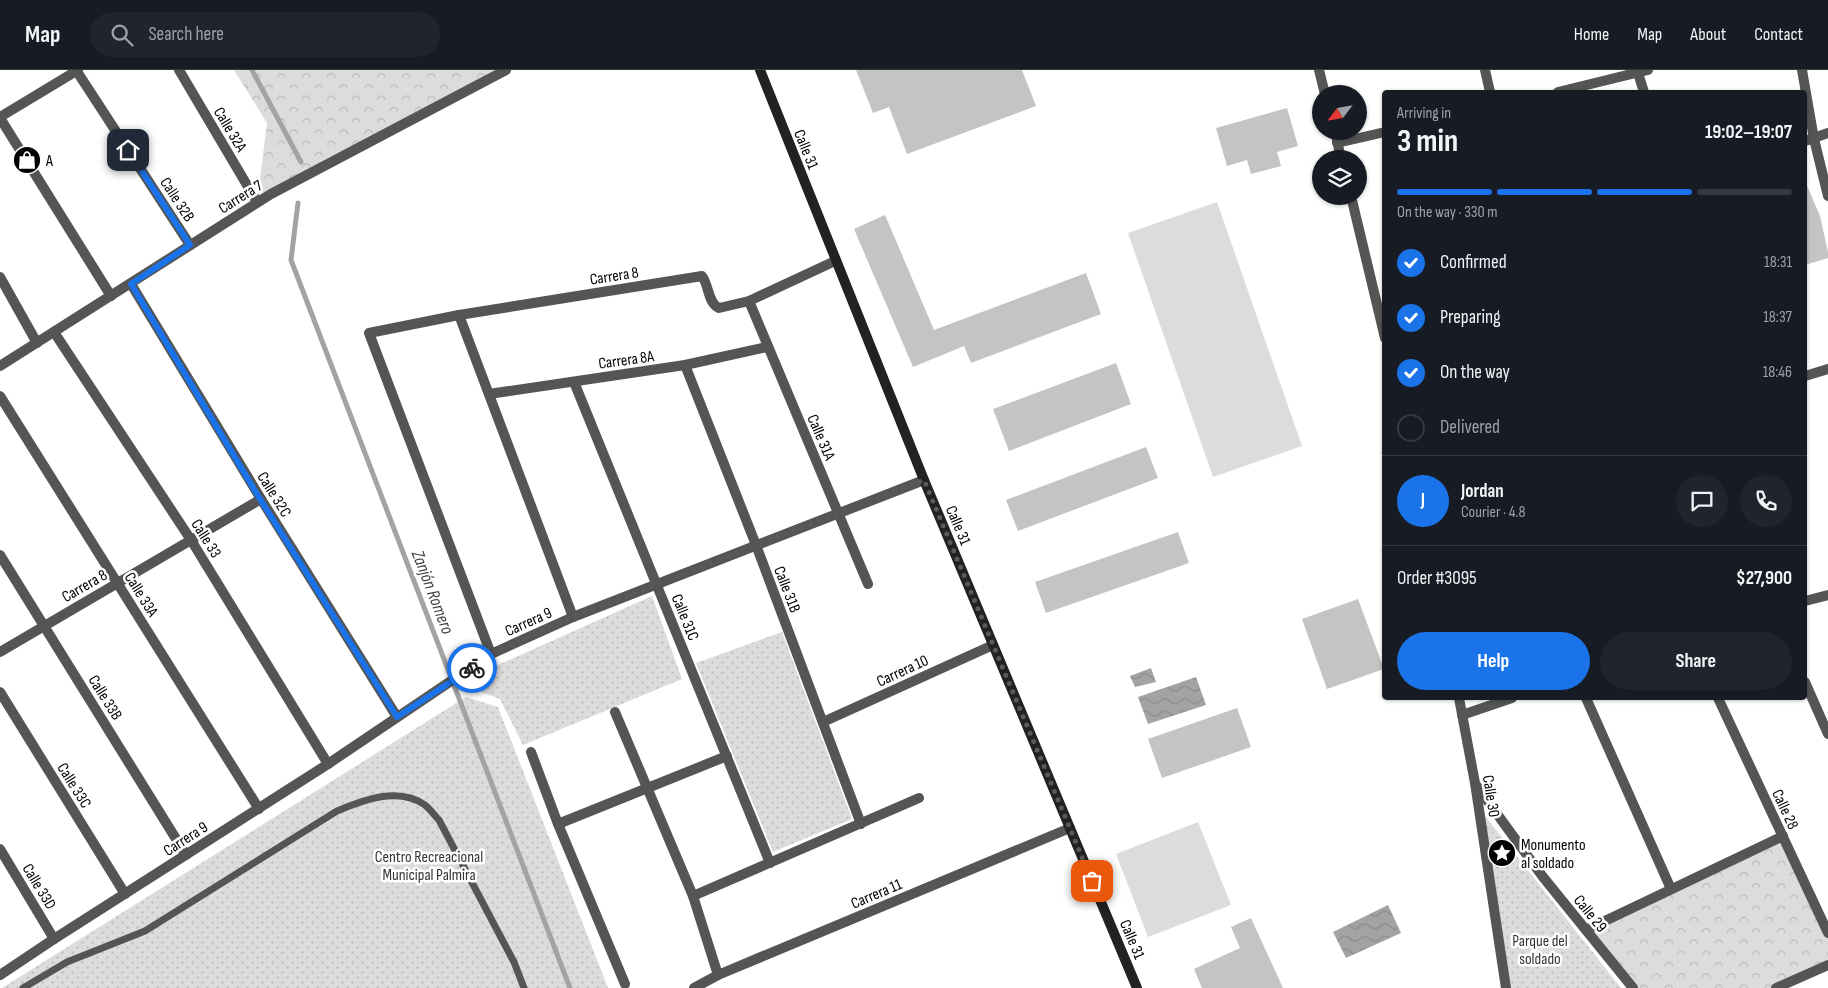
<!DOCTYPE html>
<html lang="en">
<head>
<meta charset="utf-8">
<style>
	body { margin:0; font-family:"Sofia Sans Condensed",sans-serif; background:#20242c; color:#f1f3f6; height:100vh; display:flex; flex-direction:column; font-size:19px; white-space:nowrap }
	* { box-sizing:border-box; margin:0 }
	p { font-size:16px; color:#9ea1a6 }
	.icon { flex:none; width:28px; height:28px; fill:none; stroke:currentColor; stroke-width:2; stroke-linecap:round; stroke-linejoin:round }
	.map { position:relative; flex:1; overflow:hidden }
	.details { position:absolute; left:1382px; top:20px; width:425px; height:610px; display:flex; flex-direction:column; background:#171b24; border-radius:5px; box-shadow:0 1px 4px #0004 }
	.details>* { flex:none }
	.needle { width:32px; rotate:239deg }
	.tools { position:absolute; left:1312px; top:15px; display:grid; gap:10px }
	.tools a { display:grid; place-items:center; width:55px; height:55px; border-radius:50%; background:#171b24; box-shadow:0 1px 4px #0004; font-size:25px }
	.pin { position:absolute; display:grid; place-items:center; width:42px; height:42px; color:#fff; margin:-21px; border-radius:10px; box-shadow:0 2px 8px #0006 }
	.courier { position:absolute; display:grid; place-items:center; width:50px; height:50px; margin:-25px; border:4px solid #1a73e8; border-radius:50%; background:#fff; color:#222; box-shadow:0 1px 6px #0007 }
	.headline em { font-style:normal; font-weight:700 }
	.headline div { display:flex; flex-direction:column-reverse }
	.headline { display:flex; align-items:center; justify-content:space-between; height:85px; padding:0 15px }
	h1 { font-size:32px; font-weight:700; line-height:38px }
	.bar { display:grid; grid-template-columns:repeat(4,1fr); gap:8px 5px; align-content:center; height:60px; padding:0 15px }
	.bar i { height:6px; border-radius:4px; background:#363941 }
	.bar .active { background:#1a73e8 }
	.bar p { grid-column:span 4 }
	.line { display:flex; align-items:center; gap:12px; padding:0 15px; border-top:1px solid #363941 }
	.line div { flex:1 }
	.round { display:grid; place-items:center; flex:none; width:52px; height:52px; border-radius:26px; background:#20242c }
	ol { padding:0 15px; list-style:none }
	li { display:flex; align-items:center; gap:15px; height:55px }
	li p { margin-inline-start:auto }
	li .icon { padding:5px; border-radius:50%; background:#1a73e8; color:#fff; stroke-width:4 }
	li:last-child { color:#9ea1a6 }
	li i { width:28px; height:28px; border:2px solid #363941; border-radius:50% }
	.primary-button { display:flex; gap:10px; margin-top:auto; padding:10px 15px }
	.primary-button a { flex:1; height:58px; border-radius:30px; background:#1a73e8; color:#fff; font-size:20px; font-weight:700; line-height:58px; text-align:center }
	.primary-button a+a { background:#20242c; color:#f1f3f6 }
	header { display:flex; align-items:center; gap:30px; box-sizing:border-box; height:70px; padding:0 25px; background:#171b24; border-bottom:1px solid #363941 }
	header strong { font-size:24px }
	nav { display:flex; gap:28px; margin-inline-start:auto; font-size:18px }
	.search { width:350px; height:45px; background:#20242c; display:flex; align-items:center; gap:12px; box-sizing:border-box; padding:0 18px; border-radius:28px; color:#9ea1a6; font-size:19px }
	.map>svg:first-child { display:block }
	.green { fill:#dcdcdc }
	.forest { fill:url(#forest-crowns) }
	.park { fill:url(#park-dots) }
	.water { fill:url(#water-waves) }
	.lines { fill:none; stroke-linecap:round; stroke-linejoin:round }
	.stream { stroke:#a3a3a3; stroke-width:5 }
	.building { fill:#c4c4c4 }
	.lane { stroke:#555; stroke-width:7 }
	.street { stroke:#555; stroke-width:10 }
	.secondary { stroke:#222; stroke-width:10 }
	.done { stroke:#595959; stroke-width:5; stroke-dasharray:0 9 }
	.route { stroke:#1a73e8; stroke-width:6 }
	.labels { text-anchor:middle; stroke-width:5; stroke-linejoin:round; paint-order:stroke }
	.street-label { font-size:16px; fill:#000; stroke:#fff }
	.poi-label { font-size:16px; fill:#000; stroke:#fff; text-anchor:start }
	.park-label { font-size:16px; fill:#333; stroke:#fff }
	.water-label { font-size:18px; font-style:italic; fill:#444; stroke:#fff }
</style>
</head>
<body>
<header>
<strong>Map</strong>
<div class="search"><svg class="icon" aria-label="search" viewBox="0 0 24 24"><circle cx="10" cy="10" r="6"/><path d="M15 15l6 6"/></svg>Search here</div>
<nav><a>Home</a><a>Map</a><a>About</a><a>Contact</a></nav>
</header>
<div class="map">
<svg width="1828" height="918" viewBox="0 0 1828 918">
	<defs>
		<pattern id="forest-crowns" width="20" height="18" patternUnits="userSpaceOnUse" patternTransform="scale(1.25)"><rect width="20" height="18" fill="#dcdcdc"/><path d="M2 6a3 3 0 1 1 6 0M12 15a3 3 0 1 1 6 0" fill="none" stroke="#bbb"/></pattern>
		<pattern id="park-dots" width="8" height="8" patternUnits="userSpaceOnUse" patternTransform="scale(1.25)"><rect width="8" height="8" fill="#dcdcdc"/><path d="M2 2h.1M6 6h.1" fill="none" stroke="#bbb" stroke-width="1.8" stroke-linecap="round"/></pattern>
		<pattern id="water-waves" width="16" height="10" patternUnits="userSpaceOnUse" patternTransform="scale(1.25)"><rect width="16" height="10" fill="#a3a3a3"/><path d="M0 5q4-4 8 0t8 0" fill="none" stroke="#8b8b8b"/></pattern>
	</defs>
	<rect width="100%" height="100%" fill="#fff"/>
	<!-- green -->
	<g class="green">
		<polygon points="1217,132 1302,376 1213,407 1128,163"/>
		<polygon points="1198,752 1231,835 1148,867 1116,784"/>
	</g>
	<!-- forest -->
	<g class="forest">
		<polygon points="234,0 506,0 257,132 267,53"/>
		<polygon points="1783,766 1828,863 1828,895 1776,918 1633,918 1586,860"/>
	</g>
	<!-- park -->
	<g class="park">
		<polygon points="652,526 682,609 523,675 500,629 473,619 491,598"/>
		<polygon points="782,562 852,749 773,782 696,593"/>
		<polygon points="466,627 498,637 608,918 2,918"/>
		<polygon points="1478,737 1621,918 1506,918"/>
	</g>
	<!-- water -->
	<g class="water">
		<polygon points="1151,598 1156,612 1135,617 1130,606"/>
		<polygon points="1196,607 1206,635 1148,654 1138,627"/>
		<polygon points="1388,835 1401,863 1346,888 1333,862"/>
	</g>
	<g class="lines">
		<!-- stream -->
		<g class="stream">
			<polyline points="252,0 301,92"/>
			<polyline points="298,133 291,190 570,918"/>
		</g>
	</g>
	<!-- building -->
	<g class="building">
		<polygon points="856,0 1022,0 1036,36 907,84 889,37 873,43"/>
		<polygon points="1287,38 1298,76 1277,82 1281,96 1251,104 1247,90 1227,96 1216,58"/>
		<polygon points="1805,111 1820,146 1828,182 1828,188 1805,195"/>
		<polygon points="885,145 934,260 1086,203 1101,244 971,293 964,276 913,297 854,159"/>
		<polygon points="1116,293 1131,334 1009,381 993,339"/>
		<polygon points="1146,377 1158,408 1018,461 1006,430"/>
		<polygon points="1178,462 1189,493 1046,543 1035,512"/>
		<polygon points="1358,529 1384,599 1327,619 1302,549"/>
		<polygon points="1237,638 1251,677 1162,708 1148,669"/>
		<polygon points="1251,848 1283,918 1202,918 1194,899 1240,878 1231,857"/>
	</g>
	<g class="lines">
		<!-- lane -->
		<path class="lane" d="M23 918 67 892 145 861 337 741C363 730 399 716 425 735 430 739 435 746 439 750L514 892 524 918"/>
		<!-- street -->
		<g class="street">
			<polyline points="76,0 190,175"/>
			<polyline points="179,0 257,132"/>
			<polyline points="1319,0 1325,24"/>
			<polyline points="1485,0 1490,22"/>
			<polyline points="1637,0 1644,22"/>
			<polyline points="1802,0 1814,69 1828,126"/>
			<polyline points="1558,22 1648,0"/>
			<polyline points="0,47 78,0"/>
			<polyline points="0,48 111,226"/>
			<polyline points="1335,61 1341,89"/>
			<polyline points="1805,71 1828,63"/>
			<polyline points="1337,73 1385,62"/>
			<polyline points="1351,126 1385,268"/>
			<polyline points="0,207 37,273"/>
			<polyline points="131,214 261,429 397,647"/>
			<polyline points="749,231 868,514"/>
			<polyline points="459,245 573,547"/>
			<polyline points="54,262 191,470 328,694"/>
			<polyline points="685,295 756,475 861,754"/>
			<polyline points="0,296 271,124 506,0"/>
			<polyline points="1805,306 1828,299"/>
			<polyline points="574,312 770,793"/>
			<polyline points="489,324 685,295 767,277"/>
			<polyline points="0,326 259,739"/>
			<polyline points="0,485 186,785"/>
			<polyline points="1805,531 1828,525"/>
			<polyline points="0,582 261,429"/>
			<path d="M491 584 369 263 459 245 702 206C709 215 708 234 719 238L749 231 835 191"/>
			<polyline points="1805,612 1828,664"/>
			<polyline points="0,622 125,824"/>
			<polyline points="1459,628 1475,713 1506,918"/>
			<polyline points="1586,628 1671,819"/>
			<polyline points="1718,628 1828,863"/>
			<polyline points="615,642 693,826 718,905"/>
			<polyline points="1462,645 1512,628"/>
			<polyline points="823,652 993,575"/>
			<polyline points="531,682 558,754 625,914"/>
			<polyline points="1476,715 1543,807 1633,918"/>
			<polyline points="558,754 727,686"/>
			<polyline points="0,779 54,869"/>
			<polyline points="693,826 919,728"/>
			<polyline points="1586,860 1783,766"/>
			<polyline points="0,905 54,869 328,694 491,584 573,547 924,410"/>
			<polyline points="694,918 718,905 1070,758"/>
			<polyline points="1776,918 1828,895"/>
		</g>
		<!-- secondary -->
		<polyline class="secondary" points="760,0 924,410 1137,918"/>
	</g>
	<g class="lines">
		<!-- done -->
		<polyline class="done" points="472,598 491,584 573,547 924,410 1092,811"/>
		<!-- route -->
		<polyline class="route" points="128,80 190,175 131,214 260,429 397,647 472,598"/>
	</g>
	<!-- icons -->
	<defs>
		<symbol id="shop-disc" viewBox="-11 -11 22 22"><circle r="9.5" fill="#000" stroke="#fff"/><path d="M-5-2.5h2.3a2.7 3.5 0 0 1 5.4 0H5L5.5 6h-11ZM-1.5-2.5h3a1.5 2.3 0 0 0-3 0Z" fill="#fff"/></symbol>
		<symbol id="sight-disc" viewBox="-11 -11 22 22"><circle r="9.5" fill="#000" stroke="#fff"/><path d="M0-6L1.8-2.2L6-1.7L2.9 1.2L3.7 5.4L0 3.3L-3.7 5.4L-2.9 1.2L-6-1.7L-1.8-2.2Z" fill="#fff"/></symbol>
	</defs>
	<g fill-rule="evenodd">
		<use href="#shop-disc" x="11" y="74" width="32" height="32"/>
		<use href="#sight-disc" x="1486" y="767" width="32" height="32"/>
	</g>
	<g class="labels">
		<!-- street labels -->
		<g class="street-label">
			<text transform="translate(231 59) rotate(59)" y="6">Calle 32A</text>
			<text transform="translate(807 79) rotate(68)" y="6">Calle 31</text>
			<text transform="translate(240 126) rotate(-32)" y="6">Carrera 7</text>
			<text transform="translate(178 129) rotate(57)" y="6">Calle 32B</text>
			<text transform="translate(614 205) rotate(-9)" y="6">Carrera 8</text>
			<text transform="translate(626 289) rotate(-8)" y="6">Carrera 8A</text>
			<text transform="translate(822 367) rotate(67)" y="6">Calle 31A</text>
			<text transform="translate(275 424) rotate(58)" y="6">Calle 32C</text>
			<text transform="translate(959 455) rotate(67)" y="6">Calle 31</text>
			<text transform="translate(207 468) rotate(58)" y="6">Calle 33</text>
			<text transform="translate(84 515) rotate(-30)" y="6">Carrera 8</text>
			<text transform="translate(788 519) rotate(69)" y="6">Calle 31B</text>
			<text transform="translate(142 524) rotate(58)" y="6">Calle 33A</text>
			<text transform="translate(686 547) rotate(68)" y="6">Calle 31C</text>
			<text transform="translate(528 551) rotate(-24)" y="6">Carrera 9</text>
			<text transform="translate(902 600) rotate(-25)" y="6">Carrera 10</text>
			<text transform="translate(106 627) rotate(58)" y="6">Calle 33B</text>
			<text transform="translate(75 715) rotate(58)" y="6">Calle 33C</text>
			<text transform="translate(1492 726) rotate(81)" y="6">Calle 30</text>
			<text transform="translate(1786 739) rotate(65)" y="6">Calle 28</text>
			<text transform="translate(185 768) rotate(-33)" y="6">Carrera 9</text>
			<text transform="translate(40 816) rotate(59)" y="6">Calle 33D</text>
			<text transform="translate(876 823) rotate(-23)" y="6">Carrera 11</text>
			<text transform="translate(1591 843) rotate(51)" y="6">Calle 29</text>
			<text transform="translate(1133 869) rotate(67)" y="6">Calle 31</text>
		</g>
		<!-- poi labels -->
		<g class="poi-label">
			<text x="46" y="96">A</text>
			<text x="1521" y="780">Monumento<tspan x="1521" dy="18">al soldado</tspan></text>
		</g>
		<!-- park labels -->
		<g class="park-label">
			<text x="429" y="792">Centro Recreacional<tspan x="429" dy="18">Municipal Palmira</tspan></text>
			<text x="1540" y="876">Parque del<tspan x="1540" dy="18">soldado</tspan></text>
		</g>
		<!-- water labels -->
		<g class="water-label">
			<text transform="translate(433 522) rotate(69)" y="6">Zanjón Romero</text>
		</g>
	</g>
</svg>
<div class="tools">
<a><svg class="needle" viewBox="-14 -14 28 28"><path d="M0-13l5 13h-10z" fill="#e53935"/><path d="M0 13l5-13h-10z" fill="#9ea1a6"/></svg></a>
<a><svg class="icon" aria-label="layers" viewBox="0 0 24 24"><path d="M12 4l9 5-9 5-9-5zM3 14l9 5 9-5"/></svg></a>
</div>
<div class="pin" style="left:1092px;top:811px;background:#ea580c"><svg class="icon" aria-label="bag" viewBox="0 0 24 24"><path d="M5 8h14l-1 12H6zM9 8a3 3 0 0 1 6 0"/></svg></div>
<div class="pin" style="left:128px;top:80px;background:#1f2937"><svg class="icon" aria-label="home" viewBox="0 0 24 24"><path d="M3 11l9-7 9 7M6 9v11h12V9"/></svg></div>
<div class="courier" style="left:472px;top:598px"><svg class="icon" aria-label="bike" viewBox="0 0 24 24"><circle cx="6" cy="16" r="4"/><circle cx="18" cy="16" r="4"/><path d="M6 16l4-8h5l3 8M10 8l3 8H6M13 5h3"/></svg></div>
<section class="details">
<div class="headline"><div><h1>3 min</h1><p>Arriving in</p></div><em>19:02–19:07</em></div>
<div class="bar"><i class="active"></i><i class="active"></i><i class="active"></i><i></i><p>On the way · 330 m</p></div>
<ol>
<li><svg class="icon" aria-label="check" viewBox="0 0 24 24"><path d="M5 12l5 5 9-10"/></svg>Confirmed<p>18:31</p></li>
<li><svg class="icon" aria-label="check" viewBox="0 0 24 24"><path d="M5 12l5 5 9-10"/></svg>Preparing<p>18:37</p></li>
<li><svg class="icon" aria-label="check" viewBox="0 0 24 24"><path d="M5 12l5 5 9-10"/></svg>On the way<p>18:46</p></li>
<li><i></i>Delivered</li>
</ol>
<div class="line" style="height:90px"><b class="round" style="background:#1a73e8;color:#fff">J</b><div><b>Jordan</b><p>Courier · 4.8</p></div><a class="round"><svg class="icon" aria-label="chat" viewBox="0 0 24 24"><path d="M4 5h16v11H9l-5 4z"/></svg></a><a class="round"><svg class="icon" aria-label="phone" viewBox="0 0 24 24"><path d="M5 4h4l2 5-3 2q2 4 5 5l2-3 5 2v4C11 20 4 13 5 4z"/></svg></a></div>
<div class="line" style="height:65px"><div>Order #3095</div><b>$27,900</b></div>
<div class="primary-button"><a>Help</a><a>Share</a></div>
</section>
</div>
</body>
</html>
